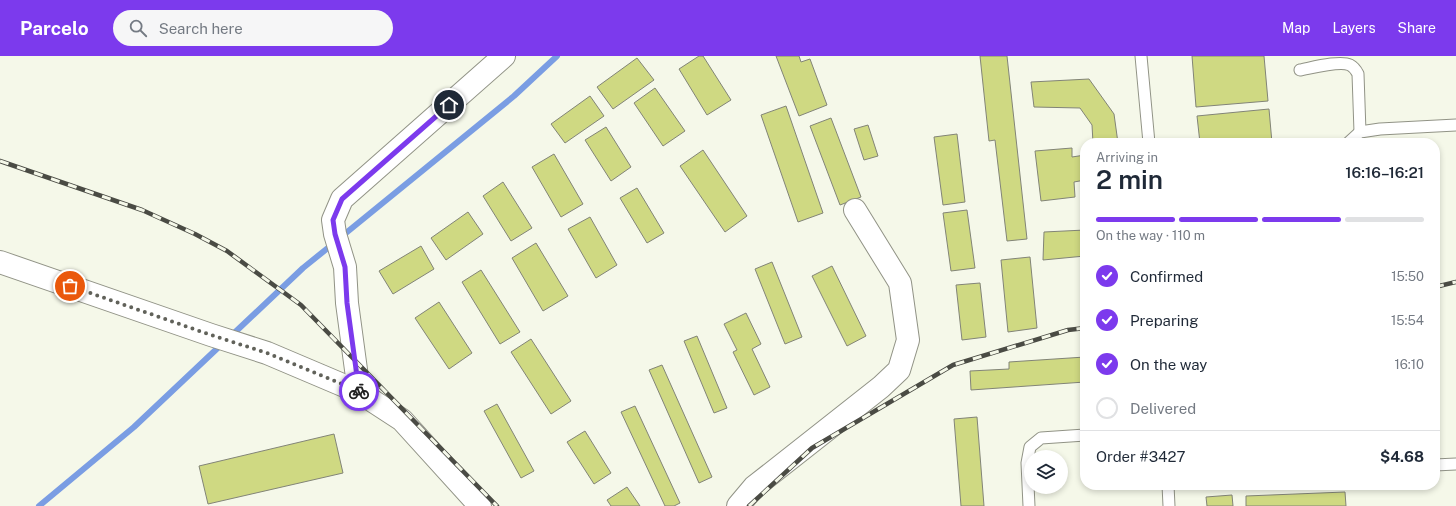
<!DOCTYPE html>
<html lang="en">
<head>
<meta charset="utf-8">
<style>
	body { margin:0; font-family:"Public Sans",sans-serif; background:#f6f6f7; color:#1f2937; height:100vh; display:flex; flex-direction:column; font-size:15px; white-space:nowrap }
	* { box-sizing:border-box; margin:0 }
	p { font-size:13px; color:#747a83 }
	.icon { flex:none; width:22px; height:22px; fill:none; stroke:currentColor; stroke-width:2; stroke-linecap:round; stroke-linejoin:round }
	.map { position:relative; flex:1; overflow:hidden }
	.drawer { position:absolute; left:1080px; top:82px; width:360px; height:352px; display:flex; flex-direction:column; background:#fff; border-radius:16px; box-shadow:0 2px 6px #0003 }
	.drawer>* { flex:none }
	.tools { position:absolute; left:1024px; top:394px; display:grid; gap:8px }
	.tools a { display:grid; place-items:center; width:44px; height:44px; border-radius:50%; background:#fff; box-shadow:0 2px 6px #0003; font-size:20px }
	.pin { position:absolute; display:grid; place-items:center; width:34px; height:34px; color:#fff; margin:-17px; border:2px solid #fff; border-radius:50%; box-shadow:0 1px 4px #0007 }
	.courier { position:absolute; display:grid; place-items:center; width:40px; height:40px; margin:-20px; border:3px solid #7c3aed; border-radius:50%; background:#fff; color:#222; box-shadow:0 1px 5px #0007 }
	.head em { font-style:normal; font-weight:600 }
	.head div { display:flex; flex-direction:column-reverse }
	.head { display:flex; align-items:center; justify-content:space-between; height:68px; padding:0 16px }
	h1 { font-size:26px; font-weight:600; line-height:30px }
	.bar { display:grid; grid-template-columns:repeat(4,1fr); gap:6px 4px; align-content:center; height:48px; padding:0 16px }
	.bar i { height:5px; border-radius:3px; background:#e0e1e3 }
	.bar .on { background:#7c3aed }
	.bar p { grid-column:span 4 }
	.line { display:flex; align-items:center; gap:10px; padding:0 16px; border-top:1px solid #e0e1e3 }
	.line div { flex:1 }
	ol { padding:0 16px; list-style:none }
	li { display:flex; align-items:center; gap:12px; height:44px }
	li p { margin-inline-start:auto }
	li .icon { padding:4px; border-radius:50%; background:#7c3aed; color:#fff; stroke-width:4 }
	li:last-child { color:#747a83 }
	li i { width:22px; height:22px; border:2px solid #e0e1e3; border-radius:50% }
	header { display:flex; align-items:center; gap:24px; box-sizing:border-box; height:56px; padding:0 20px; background:#7c3aed; color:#fff }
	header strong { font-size:19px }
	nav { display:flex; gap:22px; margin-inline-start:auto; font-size:14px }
	.search { width:280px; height:36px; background:#f6f6f7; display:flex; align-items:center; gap:10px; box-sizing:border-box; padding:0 14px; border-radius:22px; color:#747a83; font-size:15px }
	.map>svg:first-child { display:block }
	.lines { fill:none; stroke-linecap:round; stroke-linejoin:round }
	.stream { stroke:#7a9de3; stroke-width:6 }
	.building { fill:#cfd982; stroke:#828477 }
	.lane-casing { stroke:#919386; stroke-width:13 }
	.street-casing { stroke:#919386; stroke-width:24 }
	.secondary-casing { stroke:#919386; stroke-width:24 }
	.lane { stroke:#fff; stroke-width:11 }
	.street { stroke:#fff; stroke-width:22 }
	.secondary { stroke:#fff; stroke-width:22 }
	.rail-casing { stroke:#4a4b44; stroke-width:4.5 }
	.rail { stroke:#f5f8e9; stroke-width:3; stroke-dasharray:9; stroke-linecap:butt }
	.done { stroke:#61625a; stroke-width:4; stroke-dasharray:0 7.2 }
	.route { stroke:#7c3aed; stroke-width:5 }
</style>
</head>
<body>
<header>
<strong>Parcelo</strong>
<div class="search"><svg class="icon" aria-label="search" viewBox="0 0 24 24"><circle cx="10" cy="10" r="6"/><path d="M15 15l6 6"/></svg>Search here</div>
<nav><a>Map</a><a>Layers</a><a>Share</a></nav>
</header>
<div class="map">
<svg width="1456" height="450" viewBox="0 0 1456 450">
	<rect width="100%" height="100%" fill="#f5f8e9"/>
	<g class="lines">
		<!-- stream -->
		<g class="stream">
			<polyline points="341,181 514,40 557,0"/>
			<polyline points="231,280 303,212 334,187"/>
			<polyline points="39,450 134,371 223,287"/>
		</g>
	</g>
	<!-- building -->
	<g class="building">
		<polygon points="699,0 703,0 731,44 707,59 679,13"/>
		<polygon points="776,0 799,0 801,6 810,3 827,49 799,60"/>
		<polygon points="980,0 1007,0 1027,183 1007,185 995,84 989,85"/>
		<polygon points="1192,0 1264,0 1268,45 1196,51"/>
		<polygon points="637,2 654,24 613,53 597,31"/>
		<polygon points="1089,23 1114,58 1118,87 1093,87 1092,69 1080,52 1034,51 1031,26"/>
		<polygon points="655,32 685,75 663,90 634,47"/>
		<polygon points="590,40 604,60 565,87 551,68"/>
		<polygon points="786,50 823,157 798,166 761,59"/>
		<polygon points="1269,53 1272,87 1200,87 1197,60"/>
		<polygon points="831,62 861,141 840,149 810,70"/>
		<polygon points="868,69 878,100 864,104 854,73"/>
		<polygon points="606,71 631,111 611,125 585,84"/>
		<polygon points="957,78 965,146 943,149 934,81"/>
		<polygon points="1072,92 1072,101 1085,99 1085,124 1074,126 1075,141 1041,145 1035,95"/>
		<polygon points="703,94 747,160 725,176 680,110"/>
		<polygon points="554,98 583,148 561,161 532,111"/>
		<polygon points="503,126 532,172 511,185 483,140"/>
		<polygon points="637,132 664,177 647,187 620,142"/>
		<polygon points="967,154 975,212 951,215 943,157"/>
		<polygon points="468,156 483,178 446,204 431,182"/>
		<polygon points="590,161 617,209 596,222 568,173"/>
		<polygon points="1085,174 1085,200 1043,204 1044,176"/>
		<polygon points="536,187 568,240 543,255 512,202"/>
		<polygon points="421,190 434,213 393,238 379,215"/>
		<polygon points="1030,201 1037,272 1008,276 1001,204"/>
		<polygon points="772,206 802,281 785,288 755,213"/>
		<polygon points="832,210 866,280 847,290 812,220"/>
		<polygon points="481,214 520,276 500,288 462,226"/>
		<polygon points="980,227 986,281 962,284 956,229"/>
		<polygon points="439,246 472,297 449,313 415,262"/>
		<polygon points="746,257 761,288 752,293 770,331 754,339 733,296 737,294 724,268"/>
		<polygon points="697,280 727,352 714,357 684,285"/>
		<polygon points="531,283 571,345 551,358 511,296"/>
		<polygon points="1085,301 1085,326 971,334 970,315 1009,313 1009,306"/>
		<polygon points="662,309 712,421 699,427 649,314"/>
		<polygon points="497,348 534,415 521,422 484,355"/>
		<polygon points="635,350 680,447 674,450 665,450 621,356"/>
		<polygon points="977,361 984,450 961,450 954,363"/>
		<polygon points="585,375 611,417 594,428 567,386"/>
		<polygon points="334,378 343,417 208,448 199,410"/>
		<polygon points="627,431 640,450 611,450 607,444"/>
		<polygon points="1345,436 1346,450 1246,450 1246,440"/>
		<polygon points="1232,439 1233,450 1207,450 1206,441"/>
	</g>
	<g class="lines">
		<defs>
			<g id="lane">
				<polyline points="1141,0 1149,87"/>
				<path d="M1300 14C1311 12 1340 4 1350 9 1354 11 1356 14 1358 18L1360 76"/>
				<polyline points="1348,87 1360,76 1380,73 1456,69"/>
				<polyline points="1435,409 1456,408"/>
				<polyline points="1168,429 1169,450"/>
				<polyline points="1029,450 1027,407 1030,391 1041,382 1085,379"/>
			</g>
			<g id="street">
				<polyline points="359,336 347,247 345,211 335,178 333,164 342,143 504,0"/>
				<polyline points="738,450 754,431 881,331 899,314 908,284 900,227 855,154"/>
			</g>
			<polyline id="secondary" points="0,206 211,279 267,297 359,336 402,364 480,450"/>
		</defs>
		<!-- lane casing -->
		<use href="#lane" class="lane-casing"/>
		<!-- street casing -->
		<use href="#street" class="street-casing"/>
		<!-- secondary casing -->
		<use href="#secondary" class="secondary-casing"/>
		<!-- lane -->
		<use href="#lane" class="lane"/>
		<!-- street -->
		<use href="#street" class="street"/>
		<!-- secondary -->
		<use href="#secondary" class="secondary"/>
		<defs>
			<g id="rail">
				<polyline points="0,105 142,154 195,178 227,195 301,249 497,450"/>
				<polyline points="1435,231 1456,226"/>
				<polyline points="749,450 812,392 953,309 1068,274 1085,272"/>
			</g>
		</defs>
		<!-- rail casing -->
		<use href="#rail" class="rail-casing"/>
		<!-- rail -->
		<use href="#rail" class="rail"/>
	</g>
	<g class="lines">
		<!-- done -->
		<polyline class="done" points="70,230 211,279 267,297 359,335"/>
		<!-- route -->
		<polyline class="route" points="359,335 347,247 345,211 335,178 333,164 342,143 449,49"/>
	</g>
</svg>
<div class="tools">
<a><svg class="icon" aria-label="layers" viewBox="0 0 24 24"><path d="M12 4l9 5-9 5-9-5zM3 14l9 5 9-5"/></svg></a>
</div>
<div class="pin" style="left:70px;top:230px;background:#ea580c"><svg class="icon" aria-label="bag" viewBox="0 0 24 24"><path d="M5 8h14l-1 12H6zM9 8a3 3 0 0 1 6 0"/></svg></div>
<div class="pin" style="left:449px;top:49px;background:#1f2937"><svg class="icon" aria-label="home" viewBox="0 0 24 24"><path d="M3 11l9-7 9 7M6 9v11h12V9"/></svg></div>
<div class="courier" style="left:359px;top:335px"><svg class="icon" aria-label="bike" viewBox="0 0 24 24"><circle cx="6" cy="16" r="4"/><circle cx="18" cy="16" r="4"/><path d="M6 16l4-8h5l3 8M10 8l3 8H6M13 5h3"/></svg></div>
<section class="drawer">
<div class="head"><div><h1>2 min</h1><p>Arriving in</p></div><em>16:16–16:21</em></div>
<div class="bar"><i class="on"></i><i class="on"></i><i class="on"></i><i></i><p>On the way · 110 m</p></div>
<ol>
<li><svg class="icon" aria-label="check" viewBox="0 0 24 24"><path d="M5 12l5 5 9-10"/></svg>Confirmed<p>15:50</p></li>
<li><svg class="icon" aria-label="check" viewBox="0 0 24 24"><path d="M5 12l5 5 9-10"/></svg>Preparing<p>15:54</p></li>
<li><svg class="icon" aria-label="check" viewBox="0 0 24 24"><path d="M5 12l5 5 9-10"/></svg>On the way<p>16:10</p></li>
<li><i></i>Delivered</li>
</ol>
<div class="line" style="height:52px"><div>Order #3427</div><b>$4.68</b></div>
</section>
</div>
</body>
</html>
